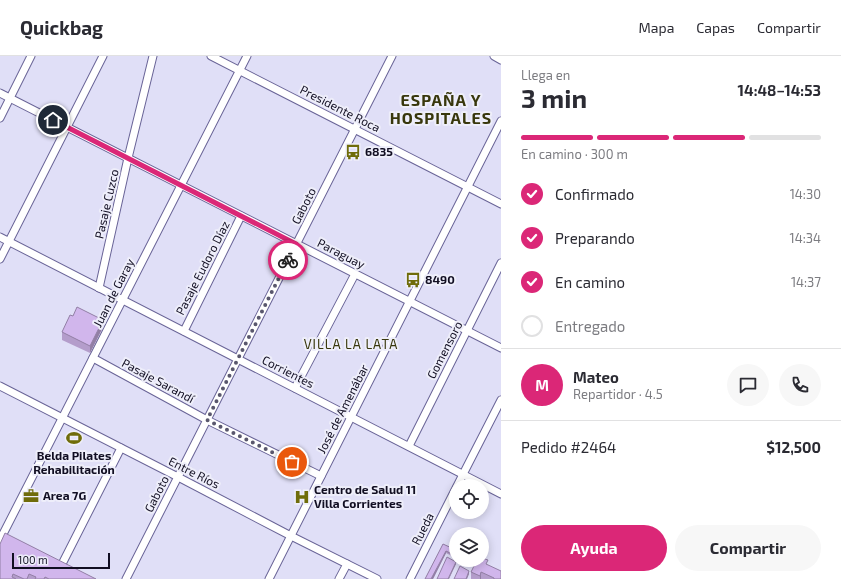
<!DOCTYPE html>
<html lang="es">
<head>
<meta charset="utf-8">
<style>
	body { margin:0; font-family:"Exo 2",sans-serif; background:#f7f7f7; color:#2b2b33; height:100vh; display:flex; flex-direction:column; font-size:15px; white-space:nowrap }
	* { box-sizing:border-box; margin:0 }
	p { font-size:13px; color:#7c7c81 }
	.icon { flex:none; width:22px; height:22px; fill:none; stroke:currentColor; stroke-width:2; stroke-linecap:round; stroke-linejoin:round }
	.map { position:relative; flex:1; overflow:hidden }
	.drawer { display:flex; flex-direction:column; background:#fff; width:340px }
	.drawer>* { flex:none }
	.fabs { position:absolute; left:449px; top:423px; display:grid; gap:8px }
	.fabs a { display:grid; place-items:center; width:40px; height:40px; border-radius:50%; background:#fff; box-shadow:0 2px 10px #0003; font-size:20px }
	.scale { position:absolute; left:12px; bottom:10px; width:98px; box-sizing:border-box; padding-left:4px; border:2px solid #110e22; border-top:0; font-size:11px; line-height:14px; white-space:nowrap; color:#110e22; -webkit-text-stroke:3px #eeeefa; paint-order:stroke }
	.pin { position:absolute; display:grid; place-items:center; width:34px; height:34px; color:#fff; margin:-17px; border:2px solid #fff; border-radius:50%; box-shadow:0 1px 4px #0007 }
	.courier { position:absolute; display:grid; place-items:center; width:40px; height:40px; margin:-20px; border:3px solid #db2777; border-radius:50%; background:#fff; color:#222; box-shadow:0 1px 5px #0007 }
	.overview em { font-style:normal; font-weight:700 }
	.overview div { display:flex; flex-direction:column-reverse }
	.overview { display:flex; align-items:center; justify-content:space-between; height:68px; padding:0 20px }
	h1 { font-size:26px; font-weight:700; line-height:30px }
	.bar { display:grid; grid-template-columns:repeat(4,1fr); gap:6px 4px; align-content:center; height:48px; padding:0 20px }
	.bar i { height:5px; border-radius:3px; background:#e1e1e2 }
	.bar .on { background:#db2777 }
	.bar p { grid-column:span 4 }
	.line { display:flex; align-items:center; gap:10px; padding:0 20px; border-top:1px solid #e1e1e2 }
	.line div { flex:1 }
	.round { display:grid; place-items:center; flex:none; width:42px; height:42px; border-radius:21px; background:#f7f7f7 }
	ol { padding:0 20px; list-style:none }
	li { display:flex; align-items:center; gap:12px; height:44px }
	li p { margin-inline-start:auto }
	li .icon { padding:4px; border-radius:50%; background:#db2777; color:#fff; stroke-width:4 }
	li:last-child { color:#7c7c81 }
	li i { width:22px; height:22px; border:2px solid #e1e1e2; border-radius:50% }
	.cta { display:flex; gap:8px; margin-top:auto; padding:8px 20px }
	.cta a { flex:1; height:46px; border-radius:24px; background:#db2777; color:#fff; font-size:16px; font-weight:700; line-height:46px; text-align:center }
	.cta a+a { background:#f7f7f7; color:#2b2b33 }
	header { display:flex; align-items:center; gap:24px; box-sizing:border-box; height:56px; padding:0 20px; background:#fff; border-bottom:1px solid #e1e1e2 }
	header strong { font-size:19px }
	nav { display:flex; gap:22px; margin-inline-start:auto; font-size:14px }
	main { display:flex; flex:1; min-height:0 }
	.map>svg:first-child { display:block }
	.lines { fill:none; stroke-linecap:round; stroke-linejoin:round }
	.minor-casing { stroke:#696497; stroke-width:9 }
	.minor { stroke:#fff; stroke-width:7 }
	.wall { fill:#b49dcb }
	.shaded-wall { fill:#927fa5 }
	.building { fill:#d1b6ec; stroke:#927fa5 }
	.done { stroke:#59576d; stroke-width:4; stroke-dasharray:0 7.2 }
	.route { stroke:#db2777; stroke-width:5 }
	.labels { text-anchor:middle; stroke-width:4; stroke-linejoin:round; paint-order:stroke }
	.street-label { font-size:12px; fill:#110e22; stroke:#eeeefa }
	.poi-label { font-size:12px; font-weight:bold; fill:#110e22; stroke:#eeeefa; text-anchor:start }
	.neighbourhood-label { font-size:13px; letter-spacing:1px; fill:#38370c; stroke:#eeeefa }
	.district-label { font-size:16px; font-weight:bold; letter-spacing:1px; fill:#38370c; stroke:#eeeefa }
</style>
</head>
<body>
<header>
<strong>Quickbag</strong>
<nav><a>Mapa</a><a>Capas</a><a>Compartir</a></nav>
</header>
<main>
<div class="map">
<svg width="501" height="523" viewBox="0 0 501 523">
	<rect width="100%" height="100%" fill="#e0dff7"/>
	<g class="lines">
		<defs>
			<g id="minor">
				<polyline points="211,0 501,148"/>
				<polyline points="494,0 501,4"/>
				<polyline points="0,37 501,292"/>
				<polyline points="0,62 31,0"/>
				<polyline points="0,181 501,438"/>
				<polyline points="0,203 103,0"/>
				<polyline points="99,232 128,102 153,0"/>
				<polyline points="184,275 241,160"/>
				<polyline points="93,302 207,364 321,420"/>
				<polyline points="0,330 178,421 291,480 377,523"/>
				<polyline points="295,332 355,218"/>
				<polyline points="409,390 501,207"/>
				<polyline points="457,430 501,344"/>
				<polyline points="0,484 247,0"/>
				<polyline points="60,512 121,392"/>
				<polyline points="126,523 392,0"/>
				<polyline points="269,523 501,65"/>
				<polyline points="339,523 347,508"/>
				<polyline points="410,523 456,432"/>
			</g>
		</defs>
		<!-- minor casing -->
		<use href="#minor" class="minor-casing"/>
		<!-- minor -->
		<use href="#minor" class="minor"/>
	</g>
	<!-- wall -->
	<g class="wall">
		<polygon points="103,271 90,297 62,284 62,276"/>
		<polygon points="0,488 96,523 0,523"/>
		<polygon points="443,488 456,494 456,502 446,497 433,523 425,523"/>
		<polygon points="460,504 475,504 488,509 501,523 471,523 471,516 474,511"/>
	</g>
	<!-- shaded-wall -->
	<g class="shaded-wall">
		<polygon points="103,264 103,271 90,297 90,290"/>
		<polygon points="446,495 446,497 433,523 431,523"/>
		<polygon points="456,506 456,508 449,523 448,523"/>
		<polygon points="469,515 469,518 467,523 466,523"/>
		<polygon points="481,516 481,523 480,523 480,520"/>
	</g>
	<!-- building -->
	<g class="building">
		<polygon points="77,251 103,264 90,290 62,276 70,259 73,260"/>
		<polygon points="5,477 96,523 49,523 45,521 44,523 35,523 36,521 29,518 27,523 24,523 13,518 12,521 16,523 0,523 0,488"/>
		<polygon points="443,488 456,494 456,500 446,495 431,523 425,523"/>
		<polygon points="447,501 456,506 448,523 437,523"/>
		<polygon points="482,502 488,504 486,508 501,515 501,523 494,523 494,522 481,516 480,520 471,516 477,504 482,504"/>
		<polygon points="464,504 475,504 477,505 475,509"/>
		<polygon points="460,510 469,515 466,523 454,523"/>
	</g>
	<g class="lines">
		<!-- done -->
		<polyline class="done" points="288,204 207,364 292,406"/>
		<!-- route -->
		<polyline class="route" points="53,64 296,188 288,204"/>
	</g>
	<!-- icons -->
	<defs>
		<symbol id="bus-bare" viewBox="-9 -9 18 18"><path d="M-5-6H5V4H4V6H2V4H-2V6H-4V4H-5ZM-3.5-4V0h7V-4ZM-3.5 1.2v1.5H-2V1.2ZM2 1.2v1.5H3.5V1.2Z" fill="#6f6c0a" stroke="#eeeefa" stroke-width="2.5" paint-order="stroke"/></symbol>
		<symbol id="stadium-bare" viewBox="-9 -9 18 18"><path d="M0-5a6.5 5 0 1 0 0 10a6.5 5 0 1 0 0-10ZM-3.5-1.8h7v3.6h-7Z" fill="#6f6c0a" stroke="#eeeefa" stroke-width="2.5" paint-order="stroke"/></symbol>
		<symbol id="office-bare" viewBox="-9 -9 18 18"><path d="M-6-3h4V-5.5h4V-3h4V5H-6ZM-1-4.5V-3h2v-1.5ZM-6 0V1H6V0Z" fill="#6f6c0a" stroke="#eeeefa" stroke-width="2.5" paint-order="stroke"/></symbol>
		<symbol id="hospital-bare" viewBox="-9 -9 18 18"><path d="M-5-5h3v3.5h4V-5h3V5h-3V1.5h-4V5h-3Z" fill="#6f6c0a" stroke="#eeeefa" stroke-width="2.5" paint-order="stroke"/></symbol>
	</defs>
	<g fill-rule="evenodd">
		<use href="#bus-bare" x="342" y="85" width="22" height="22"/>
		<use href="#bus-bare" x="402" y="213" width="22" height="22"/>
		<use href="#stadium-bare" x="63" y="371" width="22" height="22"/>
		<use href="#office-bare" x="20" y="429" width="22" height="22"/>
		<use href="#hospital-bare" x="291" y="430" width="22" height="22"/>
	</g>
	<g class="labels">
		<!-- street labels -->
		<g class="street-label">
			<text transform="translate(340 53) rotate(27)" y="4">Presidente Roca</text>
			<text transform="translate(107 148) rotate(-77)" y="4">Pasaje Cuzco</text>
			<text transform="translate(304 150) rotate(-63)" y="4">Gaboto</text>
			<text transform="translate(341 198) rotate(27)" y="4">Paraguay</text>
			<text transform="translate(203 212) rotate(-63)" y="4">Pasaje Eudoro Díaz</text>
			<text transform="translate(114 237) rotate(-63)" y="4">Juan de Garay</text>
			<text transform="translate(445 294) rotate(-63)" y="4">Gomensoro</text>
			<text transform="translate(288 316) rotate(27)" y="4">Corrientes</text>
			<text transform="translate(158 325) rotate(28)" y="4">Pasaje Sarandí</text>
			<text transform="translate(343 353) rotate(-63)" y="4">José de Amenábar</text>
			<text transform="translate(194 417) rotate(27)" y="4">Entre Ríos</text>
			<text transform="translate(157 438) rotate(-63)" y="4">Gaboto</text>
			<text transform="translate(423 473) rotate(-63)" y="4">Rueda</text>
		</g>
		<!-- poi labels -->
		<g class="poi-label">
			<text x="365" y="100">6835</text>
			<text x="425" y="228">8490</text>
			<text x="74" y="404" text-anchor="middle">Belda Pilates<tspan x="74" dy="14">Rehabilitación</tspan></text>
			<text x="314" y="438">Centro de Salud 11<tspan x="314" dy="14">Villa Corrientes</tspan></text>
			<text x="43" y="444">Area 7G</text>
		</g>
		<!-- neighbourhood labels -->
		<g class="neighbourhood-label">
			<text x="351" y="293">VILLA LA LATA</text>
		</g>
		<!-- district labels -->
		<g class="district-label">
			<text x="441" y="50">ESPAÑA Y<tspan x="441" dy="18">HOSPITALES</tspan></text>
		</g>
	</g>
</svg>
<div class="fabs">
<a><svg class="icon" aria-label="locate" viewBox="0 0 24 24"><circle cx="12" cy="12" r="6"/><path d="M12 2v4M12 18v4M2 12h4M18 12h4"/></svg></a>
<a><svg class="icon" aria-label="layers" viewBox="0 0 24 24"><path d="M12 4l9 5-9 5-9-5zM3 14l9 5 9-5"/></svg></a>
</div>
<div class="scale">100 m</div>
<div class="pin" style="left:292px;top:406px;background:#ea580c"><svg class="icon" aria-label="bag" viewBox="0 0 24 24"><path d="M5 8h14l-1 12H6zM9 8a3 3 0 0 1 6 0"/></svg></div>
<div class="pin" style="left:53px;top:64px;background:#1f2937"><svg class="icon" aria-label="home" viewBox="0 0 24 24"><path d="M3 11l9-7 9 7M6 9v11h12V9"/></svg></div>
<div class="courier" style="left:288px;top:204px"><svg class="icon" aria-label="bike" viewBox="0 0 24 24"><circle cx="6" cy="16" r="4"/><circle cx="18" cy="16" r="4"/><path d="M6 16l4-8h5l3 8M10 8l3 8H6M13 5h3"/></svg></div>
</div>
<section class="drawer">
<div class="overview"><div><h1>3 min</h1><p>Llega en</p></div><em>14:48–14:53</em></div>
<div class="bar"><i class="on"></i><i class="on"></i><i class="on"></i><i></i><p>En camino · 300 m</p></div>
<ol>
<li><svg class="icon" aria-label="check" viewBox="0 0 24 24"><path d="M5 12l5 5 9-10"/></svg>Confirmado<p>14:30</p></li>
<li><svg class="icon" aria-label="check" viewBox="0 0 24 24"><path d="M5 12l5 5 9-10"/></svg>Preparando<p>14:34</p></li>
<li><svg class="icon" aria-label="check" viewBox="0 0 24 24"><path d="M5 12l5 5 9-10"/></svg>En camino<p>14:37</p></li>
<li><i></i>Entregado</li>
</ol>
<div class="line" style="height:72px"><b class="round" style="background:#db2777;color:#fff">M</b><div><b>Mateo</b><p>Repartidor · 4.5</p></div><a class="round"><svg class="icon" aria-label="chat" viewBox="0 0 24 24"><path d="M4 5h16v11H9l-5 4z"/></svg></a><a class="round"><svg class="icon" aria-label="phone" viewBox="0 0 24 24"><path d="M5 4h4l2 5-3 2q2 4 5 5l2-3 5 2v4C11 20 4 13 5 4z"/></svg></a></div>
<div class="line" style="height:52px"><div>Pedido #2464</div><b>$12,500</b></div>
<div class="cta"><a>Ayuda</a><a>Compartir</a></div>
</section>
</main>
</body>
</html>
